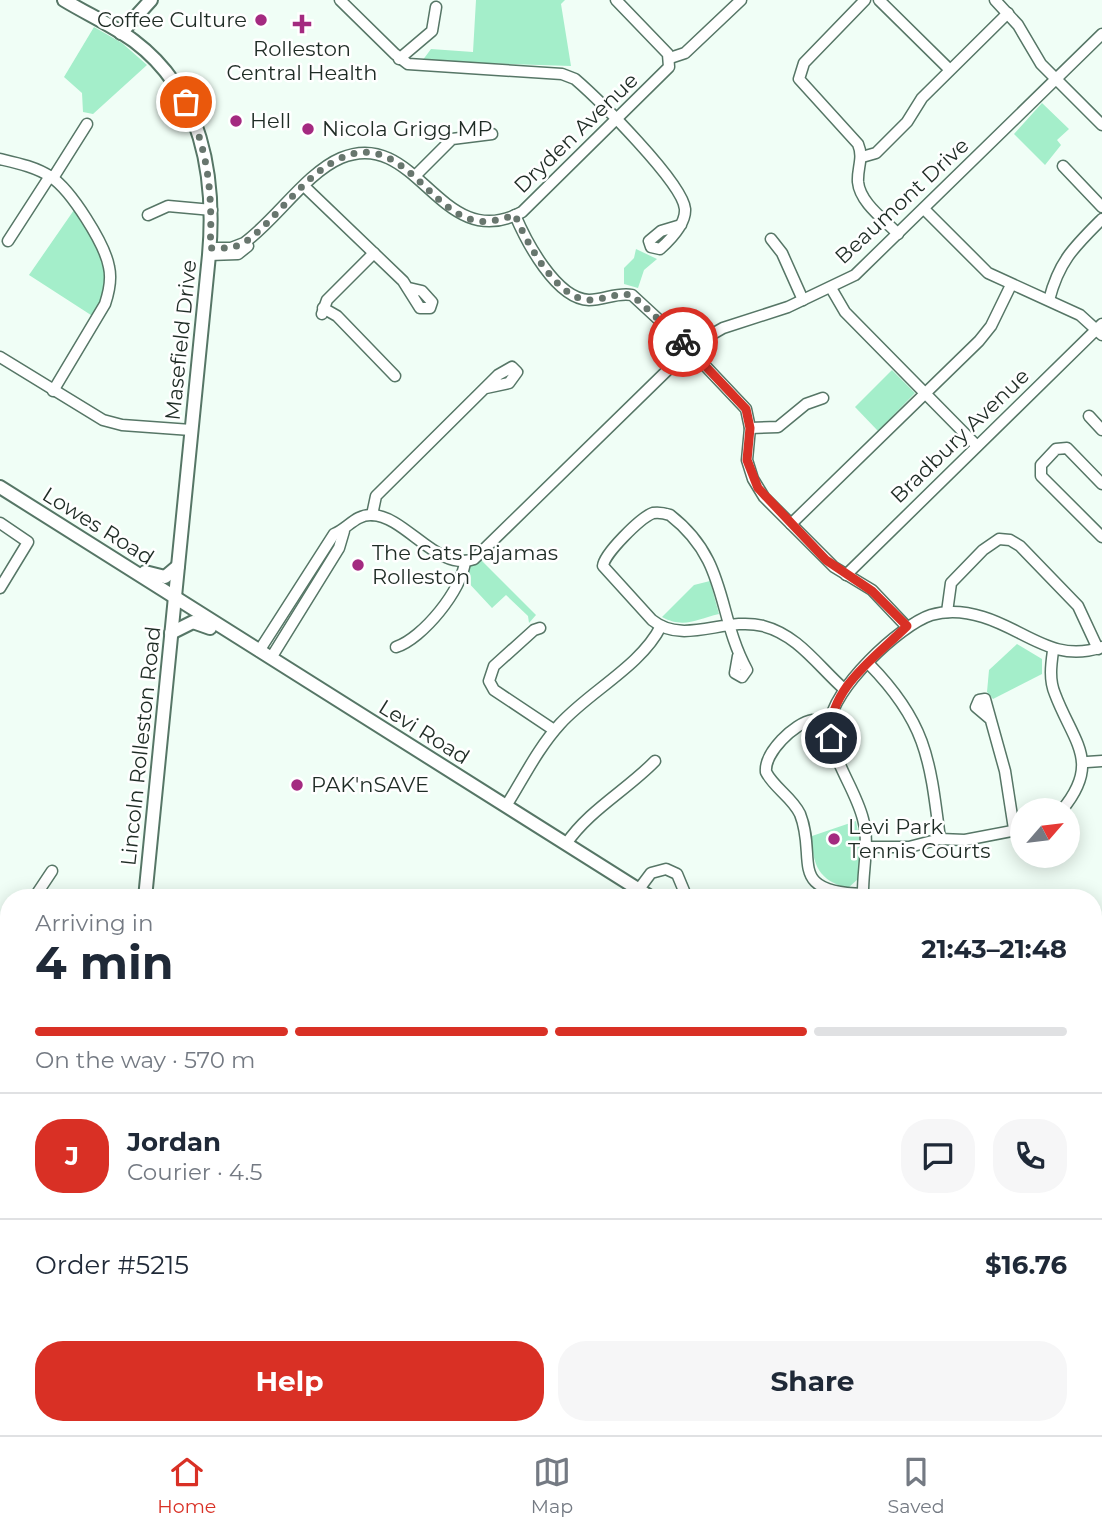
<!DOCTYPE html>
<html lang="en">
<head>
<meta charset="utf-8">
<style>
	body { margin:0; font-family:Montserrat,sans-serif; background:#f6f6f7; color:#1f2937; height:100vh; display:flex; flex-direction:column; font-size:26px; white-space:nowrap }
	* { box-sizing:border-box; margin:0 }
	p { font-size:23px; color:#747a83 }
	.icon { flex:none; width:38px; height:38px; fill:none; stroke:currentColor; stroke-width:2; stroke-linecap:round; stroke-linejoin:round }
	.map { position:relative; flex:1; overflow:hidden }
	.details { position:absolute; left:0px; top:889px; width:1102px; height:546px; display:flex; flex-direction:column; background:#fff; border-radius:28px 28px 0 0; box-shadow:0 4px 18px #0003 }
	.details>* { flex:none }
	.needle { width:46px; rotate:62deg }
	.controls { position:absolute; left:1010px; top:798px; display:grid; gap:14px }
	.controls a { display:grid; place-items:center; width:70px; height:70px; border-radius:50%; background:#fff; box-shadow:0 4px 18px #0003; font-size:35px }
	.pin { position:absolute; display:grid; place-items:center; width:60px; height:60px; color:#fff; margin:-30px; border:4px solid #fff; border-radius:50%; box-shadow:0 2px 7px #0007 }
	.courier { position:absolute; display:grid; place-items:center; width:70px; height:70px; margin:-35px; border:5px solid #d93025; border-radius:50%; background:#fff; color:#222; box-shadow:0 2px 9px #0007 }
	.headline em { font-style:normal; font-weight:700 }
	.headline div { display:flex; flex-direction:column-reverse }
	.headline { display:flex; align-items:center; justify-content:space-between; height:119px; padding:0 35px }
	h1 { font-size:46px; font-weight:700; line-height:52px }
	.bar { display:grid; grid-template-columns:repeat(4,1fr); gap:10px 7px; align-content:center; height:84px; padding:0 35px }
	.bar i { height:9px; border-radius:5px; background:#e0e1e3 }
	.bar .on { background:#d93025 }
	.bar p { grid-column:span 4 }
	.line { display:flex; align-items:center; gap:18px; padding:0 35px; border-top:2px solid #e0e1e3 }
	.line div { flex:1 }
	.round { display:grid; place-items:center; flex:none; width:74px; height:74px; border-radius:28px; background:#f6f6f7 }
	.cta { display:flex; gap:14px; margin-top:auto; padding:14px 35px }
	.cta a { flex:1; height:80px; border-radius:28px; background:#d93025; color:#fff; font-size:28px; font-weight:700; line-height:80px; text-align:center }
	.cta a+a { background:#f6f6f7; color:#1f2937 }
	.tabs { display:flex; justify-content:space-around; align-items:center; height:98px; border-top:2px solid #e0e1e3; background:#fff; font-size:19px; color:#747a83 }
	.tabs a { display:grid; justify-items:center; gap:4px }
	.tabs .on { color:#d93025 }
	.map>svg:first-child { display:block }
	.green { fill:#a4eeca }
	.lines { fill:none; stroke-linecap:round; stroke-linejoin:round }
	.minor-casing { stroke:#567666; stroke-width:13 }
	.major-casing { stroke:#567666; stroke-width:16 }
	.minor { stroke:#fff; stroke-width:10 }
	.major { stroke:#fff; stroke-width:12 }
	.done { stroke:#68766e; stroke-width:7; stroke-dasharray:0 12.6 }
	.route { stroke:#d93025; stroke-width:9 }
	.poi-dot { fill:#a42a80; stroke:#fff; stroke-width:2.5 }
	.labels { text-anchor:middle; stroke-width:5; stroke-linejoin:round; paint-order:stroke }
	.poi-label { font-size:21px; fill:#1f2c25; stroke:#fff; text-anchor:start }
	.street-label { font-size:21px; fill:#1f2c25; stroke:#fff }
</style>
</head>
<body>
<div class="map">
<svg width="1102" height="1435" viewBox="0 0 1102 1435">
	<rect width="100%" height="100%" fill="#f0fef6"/>
	<!-- green -->
	<g class="green">
		<polygon points="476,0 565,0 561,4 571,66 422,61 431,49 473,52"/>
		<polygon points="94,27 122,43 147,65 93,114 83,112 82,93 64,77"/>
		<polygon points="1042,103 1069,129 1057,140 1061,145 1045,165 1014,134"/>
		<path d="M74 210C101 251 116 270 94 317L29 275Z"/>
		<polygon points="636,249 657,259 644,270 638,288 624,284 624,268 634,258"/>
		<polygon points="892,370 915,393 878,431 855,407"/>
		<polygon points="480,559 536,615 529,623 528,616 506,595 492,608 465,579 469,565"/>
		<path d="M710 581 719 614C697 619 684 629 662 617L694 585Z"/>
		<polygon points="1017,644 1042,659 1042,674 993,699 987,692 989,670"/>
		<path d="M856 821 860 842 858 879 848 888C819 881 812 865 812 836Z"/>
		<polygon points="1094,1186 1102,1191 1102,1435 447,1435 453,1426 1094,1426"/>
		<polygon points="105,1426 331,1426 326,1435 105,1435"/>
	</g>
	<g class="lines">
		<defs>
			<g id="minor">
				<path d="M340 0 395 54 408 64 562 74 575 79C597 98 683 183 685 209 686 224 670 240 660 249L651 247 649 241 661 231 681 225"/>
				<path d="M865 0 804 63 799 79 858 144C864 158 857 168 858 182 860 203 885 220 898 234"/>
				<polyline points="879,0 949,69"/>
				<polyline points="995,0 1018,25 1041,64 1102,125"/>
				<polyline points="670,58 685,53 741,0"/>
				<polyline points="399,59 432,31 436,7"/>
				<polyline points="862,157 876,153 907,122 922,98 1008,13"/>
				<path d="M0 159C17 163 36 167 51 177 71 190 105 244 109 267 112 280 109 292 105 304L53 391"/>
				<polyline points="1063,166 1102,207"/>
				<polyline points="415,176 452,139 492,134"/>
				<polyline points="53,178 87,124"/>
				<polyline points="305,187 403,281 420,308 430,308 432,302 422,291 409,288"/>
				<polyline points="924,209 988,273 1080,315 1102,335"/>
				<polyline points="148,215 168,206 212,210"/>
				<path d="M515 215C526 241 556 299 589 300 604 300 617 292 632 295L684 343"/>
				<polyline points="771,239 782,253 803,300"/>
				<polyline points="8,241 50,176"/>
				<path d="M210 248H231L244 243C276 220 306 173 341 158 418 126 440 256 522 212L669 67 668 54 616 0"/>
				<polyline points="209,255 238,254 248,246"/>
				<polyline points="831,288 845,312 977,446"/>
				<path d="M1049 300C1059 261 1074 247 1102 219"/>
				<polyline points="323,308 337,316 395,376"/>
				<polyline points="322,314 327,300 374,253"/>
				<polyline points="695,344 723,328 788,307 855,275 1102,34"/>
				<polyline points="694,354 746,409 750,428 747,460 753,479 764,497 834,567 872,590 907,627"/>
				<polyline points="0,357 103,420 122,425 191,430"/>
				<polyline points="1089,416 1102,430"/>
				<polyline points="750,428 778,427 806,404 823,398"/>
				<polyline points="1102,484 1067,448 1056,449 1041,465 1041,476 1102,537"/>
				<polyline points="372,515 376,496 498,375 512,367 517,372 509,383 486,388"/>
				<polyline points="0,523 28,542 0,588"/>
				<polyline points="791,524 979,341 991,326 1011,285"/>
				<polyline points="846,575 1102,324"/>
				<polyline points="947,612 951,583 983,550 999,539 1010,540 1020,546 1078,606 1098,649"/>
				<polyline points="540,628 534,630 494,666 489,681 494,690 554,730"/>
				<path d="M396 647C422 639 463 589 465 561"/>
				<path d="M259 651 334 534C347 529 356 514 372 515 406 516 437 572 474 559L684 354"/>
				<path d="M1053 651C1051 665 1049 680 1055 694 1073 742 1102 762 1062 810"/>
				<path d="M738 656 735 673 742 677 747 670C716 613 729 561 670 515 664 513 659 512 653 513 640 518 604 554 603 566L652 620C684 646 725 616 763 626 798 635 818 666 844 689"/>
				<polyline points="271,658 339,548 344,531"/>
				<path d="M869 664C927 723 930 760 940 839"/>
				<polyline points="989,718 976,707 979,700 985,699 1005,771 1014,829"/>
				<path d="M830 721C825 721 818 719 813 720 794 723 764 753 766 772 774 788 792 797 800 814 818 859 785 892 863 894"/>
				<polyline points="1087,762 1102,761"/>
				<path d="M506 806C523 779 538 748 560 724 590 691 641 666 661 626"/>
				<path d="M566 844C589 810 627 790 655 761"/>
				<polyline points="866,847 909,847 940,839 965,840 1022,829"/>
				<polyline points="639,889 651,873 666,869 677,874 687,898"/>
				<polyline points="34,898 52,871"/>
				<path d="M863 898C862 871 870 845 863 819 855 787 829 757 830 724 831 690 900 625 931 615 948 610 967 612 983 617 1026 630 1054 664 1102 647"/>
				<polyline points="0,1109 9,1114"/>
				<polyline points="0,1201 9,1202"/>
				<polyline points="0,1309 9,1309"/>
				<polyline points="0,1408 9,1405"/>
				<polyline points="0,1414 9,1418"/>
			</g>
			<g id="major">
				<path d="M64 0C87 14 112 25 134 41 202 92 216 176 209 255L145 898"/>
				<polyline points="121,33 151,0"/>
				<polyline points="0,487 652,898"/>
				<polyline points="145,572 165,577 178,566"/>
				<polyline points="171,633 193,622 210,628"/>
				<polyline points="1094,1174 1102,1179"/>
				<polyline points="92,1435 93,1426"/>
			</g>
		</defs>
		<!-- minor casing -->
		<use href="#minor" class="minor-casing"/>
		<!-- major casing -->
		<use href="#major" class="major-casing"/>
		<!-- minor -->
		<use href="#minor" class="minor"/>
		<!-- major -->
		<use href="#major" class="major"/>
	</g>
	<g class="lines">
		<!-- done -->
		<path class="done" d="M186 102C208 151 213 194 210 248H231L244 243C276 220 300 180 335 161 399 126 424 207 473 220 487 224 502 219 515 215 526 241 556 299 589 300 604 300 617 292 632 295L683 342"/>
		<!-- route -->
		<path class="route" d="M683 342 684 354H694L746 409 750 428 747 460 758 488 826 560 872 591 907 626C876 657 826 690 831 738"/>
	</g>
	<!-- markers -->
	<g class="poi-dot">
		<circle cx="261" cy="20" r="7"/>
		<path d="M298.5 13.5h7v7h7v7h-7v7h-7v-7h-7v-7h7z"/>
		<circle cx="236" cy="121" r="7"/>
		<circle cx="308" cy="129" r="7"/>
		<circle cx="358" cy="565" r="7"/>
		<circle cx="297" cy="785" r="7"/>
		<circle cx="834" cy="839" r="7"/>
	</g>
	<g class="labels">
		<!-- poi labels -->
		<g class="poi-label">
			<text x="247" y="27" text-anchor="end">Coffee Culture</text>
			<text x="302" y="56" text-anchor="middle">Rolleston<tspan x="302" dy="24">Central Health</tspan></text>
			<text x="250" y="128">Hell</text>
			<text x="322" y="136">Nicola Grigg MP</text>
			<text x="372" y="560">The Cats Pajamas<tspan x="372" dy="24">Rolleston</tspan></text>
			<text x="311" y="792">PAK'nSAVE</text>
			<text x="848" y="834">Levi Park<tspan x="848" dy="24">Tennis Courts</tspan></text>
		</g>
		<!-- street labels -->
		<g class="street-label">
			<text transform="translate(576 133) rotate(-44)" y="7">Dryden Avenue</text>
			<text transform="translate(902 201) rotate(-43)" y="7">Beaumont Drive</text>
			<text transform="translate(181 340) rotate(-84)" y="7">Masefield Drive</text>
			<text transform="translate(960 436) rotate(-44)" y="7">Bradbury Avenue</text>
			<text transform="translate(98 526) rotate(32)" y="7">Lowes Road</text>
			<text transform="translate(424 732) rotate(32)" y="7">Levi Road</text>
			<text transform="translate(141 746) rotate(-84)" y="7">Lincoln Rolleston Road</text>
		</g>
	</g>
</svg>
<div class="controls">
<a><svg class="needle" viewBox="-14 -14 28 28"><path d="M0-13l5 13h-10z" fill="#e53935"/><path d="M0 13l5-13h-10z" fill="#747a83"/></svg></a>
</div>
<div class="pin" style="left:186px;top:102px;background:#ea580c"><svg class="icon" aria-label="bag" viewBox="0 0 24 24"><path d="M5 8h14l-1 12H6zM9 8a3 3 0 0 1 6 0"/></svg></div>
<div class="pin" style="left:831px;top:738px;background:#1f2937"><svg class="icon" aria-label="home" viewBox="0 0 24 24"><path d="M3 11l9-7 9 7M6 9v11h12V9"/></svg></div>
<div class="courier" style="left:683px;top:342px"><svg class="icon" aria-label="bike" viewBox="0 0 24 24"><circle cx="6" cy="16" r="4"/><circle cx="18" cy="16" r="4"/><path d="M6 16l4-8h5l3 8M10 8l3 8H6M13 5h3"/></svg></div>
<section class="details">
<div class="headline"><div><h1>4 min</h1><p>Arriving in</p></div><em>21:43–21:48</em></div>
<div class="bar"><i class="on"></i><i class="on"></i><i class="on"></i><i></i><p>On the way · 570 m</p></div>
<div class="line" style="height:126px"><b class="round" style="background:#d93025;color:#fff">J</b><div><b>Jordan</b><p>Courier · 4.5</p></div><a class="round"><svg class="icon" aria-label="chat" viewBox="0 0 24 24"><path d="M4 5h16v11H9l-5 4z"/></svg></a><a class="round"><svg class="icon" aria-label="phone" viewBox="0 0 24 24"><path d="M5 4h4l2 5-3 2q2 4 5 5l2-3 5 2v4C11 20 4 13 5 4z"/></svg></a></div>
<div class="line" style="height:91px"><div>Order #5215</div><b>$16.76</b></div>
<div class="cta"><a>Help</a><a>Share</a></div>
</section>
</div>
<nav class="tabs">
<a class="on"><svg class="icon" aria-label="home" viewBox="0 0 24 24"><path d="M3 11l9-7 9 7M6 9v11h12V9"/></svg>Home</a>
<a><svg class="icon" aria-label="map" viewBox="0 0 24 24"><path d="M3 6l6-2 6 2 6-2v14l-6 2-6-2-6 2zM9 4v14M15 6v14"/></svg>Map</a>
<a><svg class="icon" aria-label="saved" viewBox="0 0 24 24"><path d="M7 4h10v16l-5-4-5 4z"/></svg>Saved</a>
</nav>
</body>
</html>
